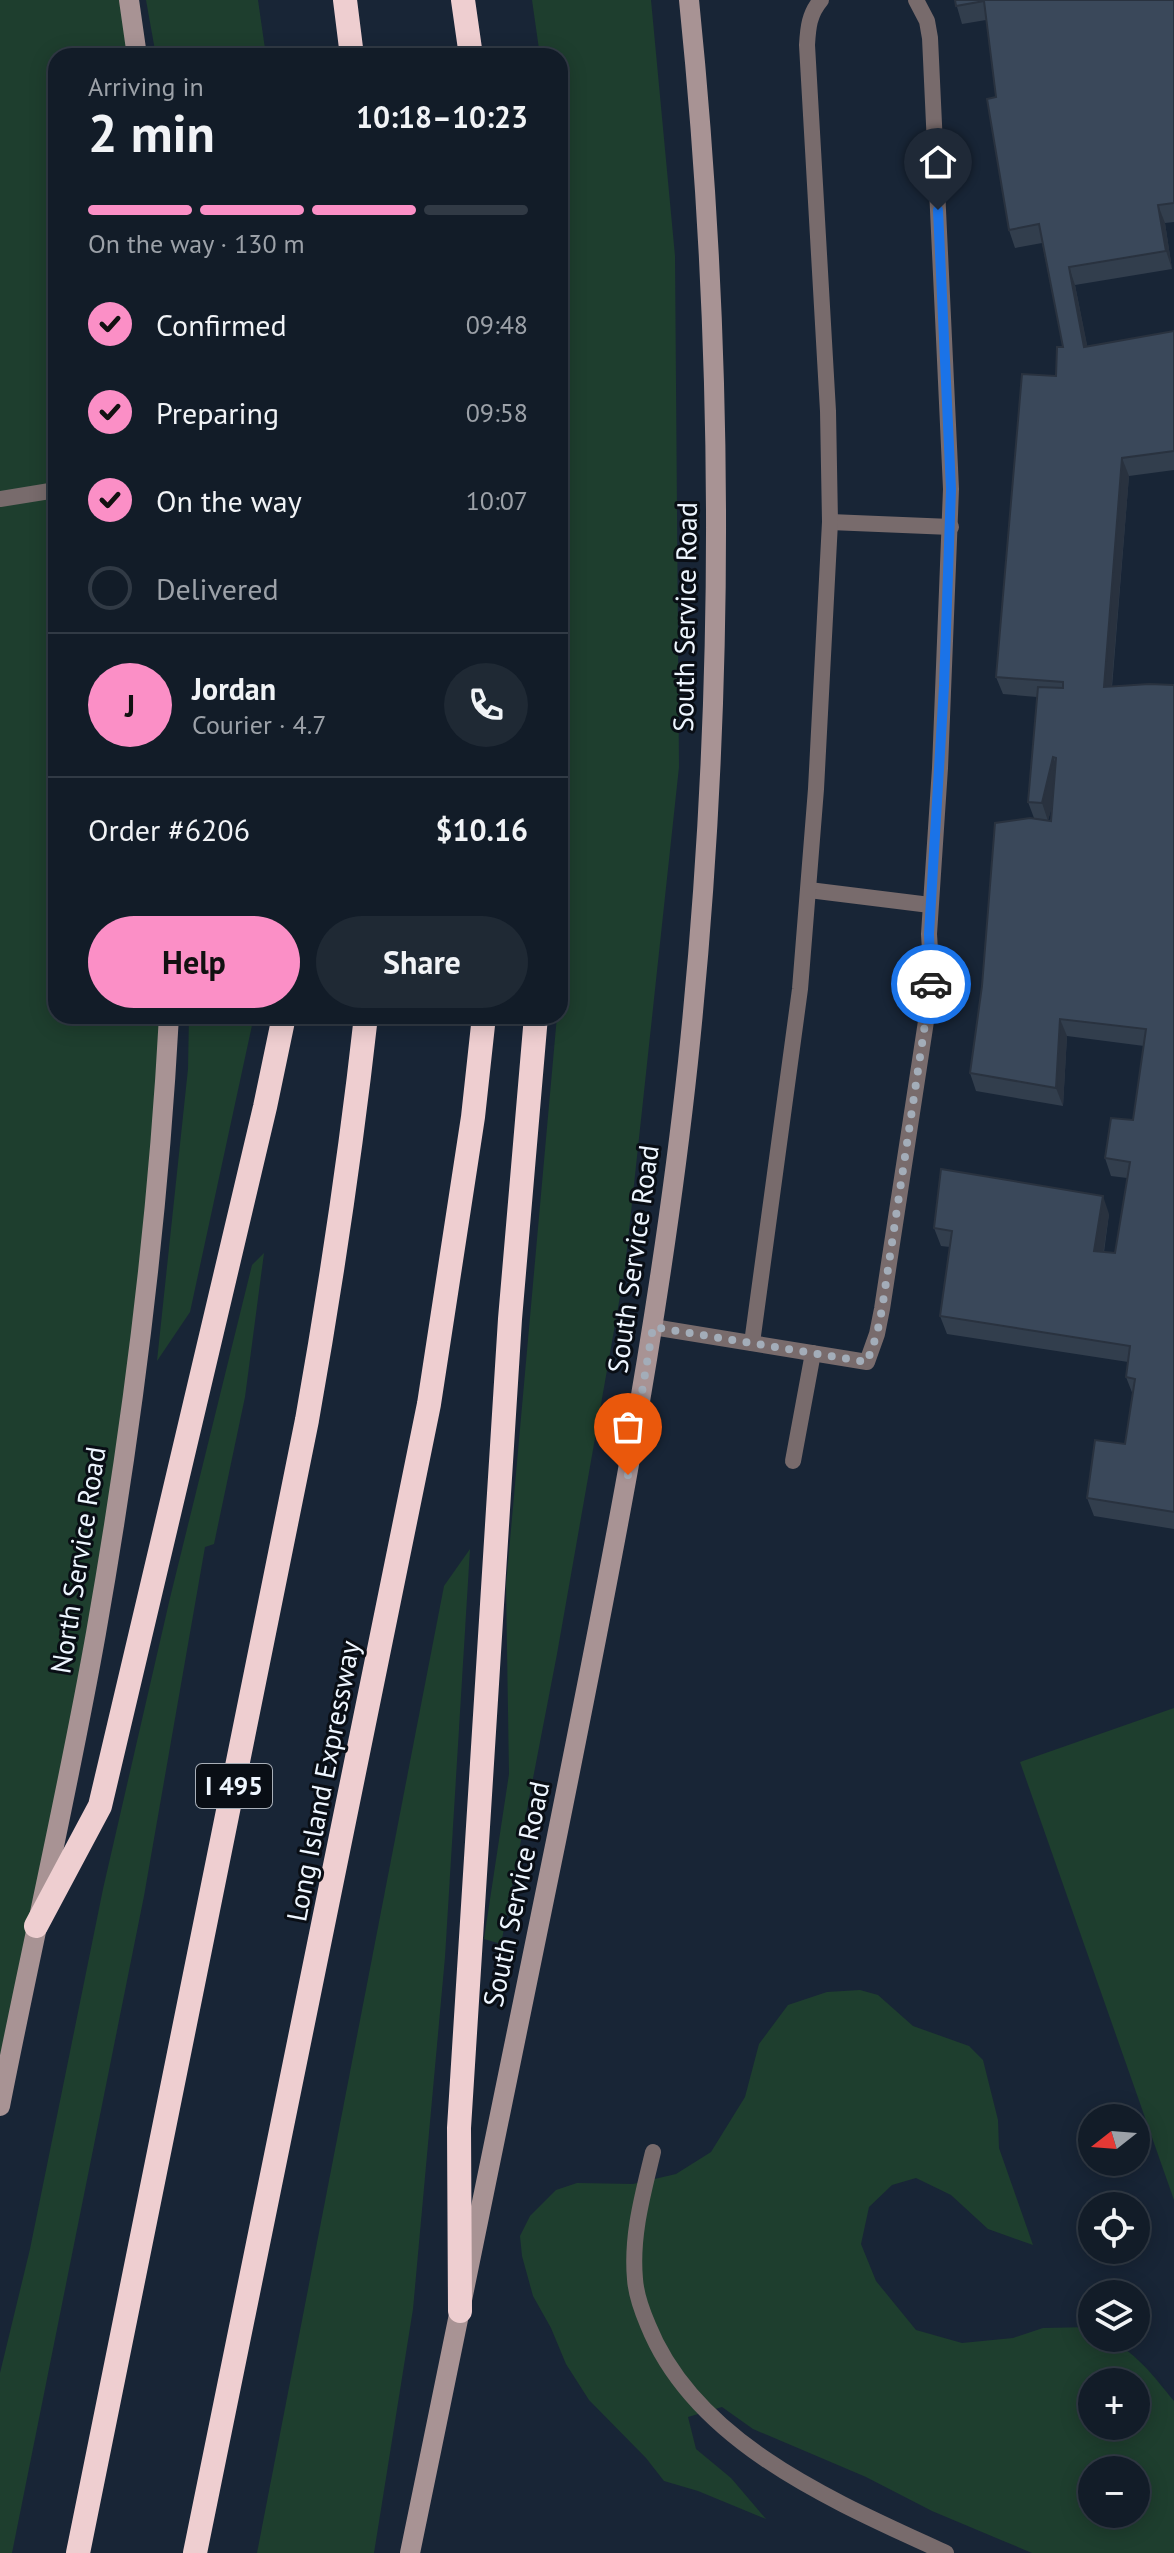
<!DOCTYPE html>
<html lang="en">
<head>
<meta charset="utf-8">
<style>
	body { margin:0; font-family:"PT Sans",sans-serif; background:#1f2934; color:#f1f3f6; height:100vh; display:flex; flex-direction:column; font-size:30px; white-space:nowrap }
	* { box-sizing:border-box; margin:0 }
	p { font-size:26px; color:#9ca1a8 }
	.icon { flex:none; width:44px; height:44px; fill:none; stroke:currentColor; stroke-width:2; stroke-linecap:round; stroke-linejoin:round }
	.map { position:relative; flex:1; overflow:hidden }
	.panel { position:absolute; left:48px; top:48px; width:520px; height:976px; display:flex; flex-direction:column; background:#121c28; border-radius:24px; box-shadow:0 4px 20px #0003,0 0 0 2px #313a45 }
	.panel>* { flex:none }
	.needle { width:52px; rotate:253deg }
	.buttons { position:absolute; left:1078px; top:2104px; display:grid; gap:16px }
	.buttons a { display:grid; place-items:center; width:72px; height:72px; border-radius:50%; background:#121c28; box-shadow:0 4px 20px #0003,0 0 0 2px #313a45; font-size:40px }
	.pin { position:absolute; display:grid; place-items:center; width:68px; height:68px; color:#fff; margin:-82px -34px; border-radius:50% 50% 50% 0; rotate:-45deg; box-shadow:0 0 8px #0007 }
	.pin .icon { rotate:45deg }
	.courier { position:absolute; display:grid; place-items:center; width:80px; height:80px; margin:-40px; border:6px solid #1a73e8; border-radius:50%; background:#fff; color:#222; box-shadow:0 2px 10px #0007 }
	.head em { font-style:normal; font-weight:700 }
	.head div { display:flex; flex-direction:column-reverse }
	.head { display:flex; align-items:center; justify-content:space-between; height:136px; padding:0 40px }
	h1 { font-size:52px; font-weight:700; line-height:60px }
	.bar { display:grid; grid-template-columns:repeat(4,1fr); gap:12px 8px; align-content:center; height:96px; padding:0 40px }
	.bar i { height:10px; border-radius:6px; background:#313a45 }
	.bar .on { background:#fb8fc6 }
	.bar p { grid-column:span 4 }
	.line { display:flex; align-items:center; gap:20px; padding:0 40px; border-top:2px solid #313a45 }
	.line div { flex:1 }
	.round { display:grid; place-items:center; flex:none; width:84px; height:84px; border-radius:42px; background:#1f2934 }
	ol { padding:0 40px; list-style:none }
	li { display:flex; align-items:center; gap:24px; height:88px }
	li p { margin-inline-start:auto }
	li .icon { padding:8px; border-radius:50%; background:#fb8fc6; color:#111; stroke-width:4 }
	li:last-child { color:#9ca1a8 }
	li i { width:44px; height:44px; border:4px solid #313a45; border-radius:50% }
	.action { display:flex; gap:16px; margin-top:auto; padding:16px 40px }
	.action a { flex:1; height:92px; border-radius:48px; background:#fb8fc6; color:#111; font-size:32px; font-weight:700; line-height:92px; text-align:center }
	.action a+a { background:#1f2934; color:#f1f3f6 }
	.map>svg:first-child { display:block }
	.green { fill:#1e3e2e; fill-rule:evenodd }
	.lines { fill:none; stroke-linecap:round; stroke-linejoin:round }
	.lane { stroke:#786b6c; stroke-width:16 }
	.secondary { stroke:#a89394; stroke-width:20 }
	.highway { stroke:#eeced0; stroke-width:24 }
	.wall { fill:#323e4d; fill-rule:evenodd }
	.shaded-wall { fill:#29323f }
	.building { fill:#3a485a; stroke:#29323f; stroke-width:2 }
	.done { stroke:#a3adb9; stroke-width:8; stroke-dasharray:0 14.4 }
	.route { stroke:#1a73e8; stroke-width:10 }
	.labels { text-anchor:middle; stroke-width:6; stroke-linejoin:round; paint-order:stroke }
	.shield { fill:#090e15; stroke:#a9b0b9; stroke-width:2 }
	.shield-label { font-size:26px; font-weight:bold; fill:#eef6ff }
	.street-label { font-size:28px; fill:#eef6ff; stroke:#090e15 }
</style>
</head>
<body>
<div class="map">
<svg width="1174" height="2553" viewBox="0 0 1174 2553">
	<rect width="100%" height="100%" fill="#182536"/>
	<!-- green -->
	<g class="green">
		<polygon points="0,0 129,0 137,56 56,56 56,1016 169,1016 138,1351 0,2106"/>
		<polygon points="146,0 258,0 266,56 156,56"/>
		<polygon points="532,0 651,0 675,256 679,767 625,1268 557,1654 501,1944 484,1939 509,1774 506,1585 557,1016 560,1016 569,606 560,333 560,56 540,56"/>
		<polygon points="189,1016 254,1016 190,1312 157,1361 188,1069"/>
		<polygon points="264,1253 245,1397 214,1544 205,1547 144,1896 12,2553 0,2553 0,2373 30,2249 103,1889 170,1598 252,1265"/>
		<polygon points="470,1549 445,1957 413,2309 374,2553 257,2553 444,1586"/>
		<polygon points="1174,1708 1174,2200 1020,1762"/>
		<path d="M860 1990 878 1995 913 2026 969 2046 983 2060 998 2120 999 2148 1033 2245 988 2229 951 2195 916 2178 892 2185 869 2207 861 2244 876 2281 916 2330 962 2343 1013 2338 1043 2328 1091 2327 1092 2338C1127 2338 1153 2376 1174 2401V2553H1032L932 2511 866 2477 753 2429 722 2407 688 2417 696 2449 731 2478 766 2519 698 2491 664 2481 646 2458 589 2400 566 2364 551 2328 533 2296 522 2256 520 2236 530 2216 556 2190 577 2183 633 2184 676 2174 711 2152 745 2097 759 2044 788 2005 827 1992ZM1092 2382H1136V2426H1092ZM1092 2470H1136V2514H1092Z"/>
	</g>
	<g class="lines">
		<!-- lane -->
		<g class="lane">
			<polyline points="0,499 56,490"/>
			<polyline points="830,522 951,527"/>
			<polyline points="809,890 930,905"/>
			<polyline points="653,1327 867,1362 877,1334 882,1309 932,982 929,934 940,768 951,489 930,38 927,21 916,0"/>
			<path d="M752 1343 800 989 816 789 830 522 828 411 807 45C808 28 809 14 821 0"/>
			<polyline points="793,1461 813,1353"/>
			<path d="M653 2152C643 2194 631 2235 635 2279 636 2295 642 2311 648 2325 696 2445 838 2503 946 2553"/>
		</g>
		<!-- secondary -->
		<g class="secondary">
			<polyline points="129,0 137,56"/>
			<path d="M0 2106C31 1948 68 1791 96 1633 132 1429 158 1222 169 1016"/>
			<path d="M410 2553C459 2316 507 2079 556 1841 608 1583 660 1324 688 1062 725 710 725 352 689 0"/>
		</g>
		<!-- highway -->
		<g class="highway">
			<polyline points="345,0 352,56"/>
			<polyline points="463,0 471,56"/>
			<polyline points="36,1926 100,1806 265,1107 284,1016"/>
			<polyline points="460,2311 459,2128 510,1319 536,1016"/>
			<path d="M78 2553 307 1420C331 1285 351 1151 366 1016"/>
			<polyline points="195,2553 429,1404 473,1117 484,1016"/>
		</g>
	</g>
	<!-- wall -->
	<path class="wall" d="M955 0H1174V222L1165 223 1172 269 1075 285 1087 346 1174 331V470L1129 476 1112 687 1174 685V1529L1094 1516 1087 1498 1125 1444 1133 1395 1126 1377 1128 1362 947 1334 940 1316 950 1247 941 1246 934 1228 1109 1214 1104 1252 1115 1253 1127 1178 1111 1176 1105 1158 1133 1120 1144 1046 1067 1036 1063 1106 976 1091 970 1073 1034 818 1028 802 1037 697 1003 694 996 677 1063 347 1042 243 1015 248 1009 230 996 97 986 20 962 24ZM1053 803 1051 821 1048 820Z"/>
	<!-- shaded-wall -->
	<g class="shaded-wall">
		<polygon points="1158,205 1165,223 1172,269 1166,251"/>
		<polygon points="1069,267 1075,285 1091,364 1084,347"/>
		<polygon points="1122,458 1129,476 1110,705 1104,687"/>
		<polygon points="1053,757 1060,775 1048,821 1042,803"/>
		<polygon points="1060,1019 1067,1036 1063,1106 1056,1088"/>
		<polygon points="1103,1196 1109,1214 1101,1268 1094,1251"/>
	</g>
	<!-- building -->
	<polygon class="building" points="955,0 1174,0 1174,203 1158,205 1166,251 1069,267 1084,347 1174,331 1174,451 1122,458 1104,687 1149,684 1174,685 1174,1512 1087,1498 1095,1440 1125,1444 1135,1379 1126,1377 1130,1346 940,1316 952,1231 934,1228 941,1169 1103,1196 1094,1251 1115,1253 1130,1162 1105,1158 1111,1118 1133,1120 1146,1029 1060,1019 1056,1088 970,1073 982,986 995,823 1030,818 1051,821 1056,758 1053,757 1042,803 1028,802 1038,687 1063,688 1063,682 996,677 1022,374 1056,376 1057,347 1063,347 1039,224 1009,230 987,99 996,97 984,1 956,6"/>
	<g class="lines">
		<!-- done -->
		<polyline class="done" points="628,1475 653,1327 867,1362 877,1334 882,1309 931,984"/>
		<!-- route -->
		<polyline class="route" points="931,984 929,934 944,686 951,489 938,210"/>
	</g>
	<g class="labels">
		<!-- shield labels -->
		<rect class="shield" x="196" y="1764" width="76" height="44" rx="6"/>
		<g class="shield-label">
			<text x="234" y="1795">I 495</text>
		</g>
		<!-- street labels -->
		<g class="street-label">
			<text transform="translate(685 617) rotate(-89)" y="10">South Service Road</text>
			<text transform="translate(633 1259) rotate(-82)" y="10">South Service Road</text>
			<text transform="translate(78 1560) rotate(-81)" y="10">North Service Road</text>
			<text transform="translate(323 1781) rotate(-79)" y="10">Long Island Expressway</text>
			<text transform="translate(516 1894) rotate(-78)" y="10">South Service Road</text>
		</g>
	</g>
</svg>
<div class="buttons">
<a><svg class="needle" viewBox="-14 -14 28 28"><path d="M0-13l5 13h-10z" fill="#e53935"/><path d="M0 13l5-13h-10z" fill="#9ca1a8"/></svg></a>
<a><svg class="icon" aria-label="locate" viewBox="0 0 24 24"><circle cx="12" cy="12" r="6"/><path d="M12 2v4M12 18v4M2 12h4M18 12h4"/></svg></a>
<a><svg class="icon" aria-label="layers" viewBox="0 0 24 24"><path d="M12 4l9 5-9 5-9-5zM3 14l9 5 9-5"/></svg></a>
<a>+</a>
<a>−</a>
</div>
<div class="pin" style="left:628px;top:1475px;background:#ea580c"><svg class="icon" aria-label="bag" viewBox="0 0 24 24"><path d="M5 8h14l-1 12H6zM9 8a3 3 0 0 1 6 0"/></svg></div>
<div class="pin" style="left:938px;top:210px;background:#1f2937"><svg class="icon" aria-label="home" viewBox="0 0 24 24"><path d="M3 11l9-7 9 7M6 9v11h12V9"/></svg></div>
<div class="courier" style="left:931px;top:984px"><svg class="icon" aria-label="car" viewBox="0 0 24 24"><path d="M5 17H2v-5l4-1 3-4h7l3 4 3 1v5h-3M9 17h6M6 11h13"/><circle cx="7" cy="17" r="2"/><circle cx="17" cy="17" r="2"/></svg></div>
<section class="panel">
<div class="head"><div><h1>2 min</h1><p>Arriving in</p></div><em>10:18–10:23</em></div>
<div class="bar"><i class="on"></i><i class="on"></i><i class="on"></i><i></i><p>On the way · 130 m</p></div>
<ol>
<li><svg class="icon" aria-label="check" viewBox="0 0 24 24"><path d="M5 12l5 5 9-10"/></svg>Confirmed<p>09:48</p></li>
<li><svg class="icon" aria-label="check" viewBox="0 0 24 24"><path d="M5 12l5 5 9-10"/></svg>Preparing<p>09:58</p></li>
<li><svg class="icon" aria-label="check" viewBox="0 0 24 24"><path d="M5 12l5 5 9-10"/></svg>On the way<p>10:07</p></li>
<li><i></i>Delivered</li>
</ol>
<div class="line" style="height:144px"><b class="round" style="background:#fb8fc6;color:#111">J</b><div><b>Jordan</b><p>Courier · 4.7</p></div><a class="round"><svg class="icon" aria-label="phone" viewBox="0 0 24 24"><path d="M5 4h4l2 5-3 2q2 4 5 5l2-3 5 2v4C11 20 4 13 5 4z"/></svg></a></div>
<div class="line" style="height:104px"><div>Order #6206</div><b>$10.16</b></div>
<div class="action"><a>Help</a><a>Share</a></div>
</section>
</div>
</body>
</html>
